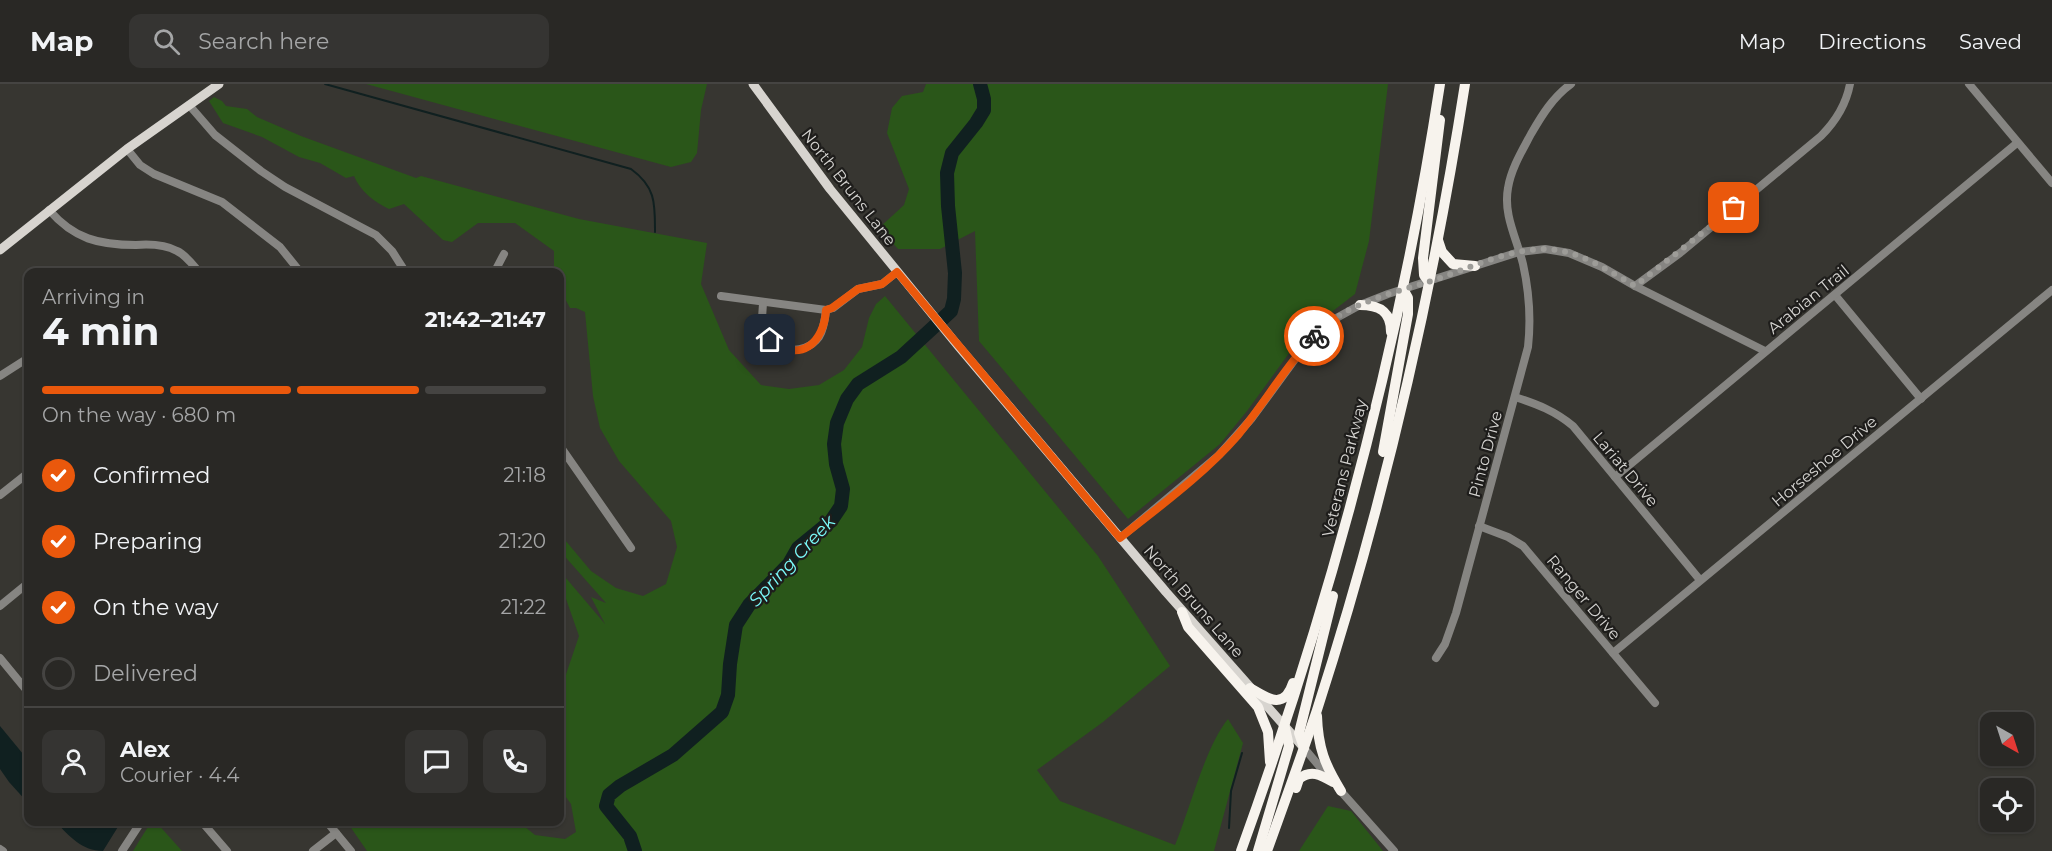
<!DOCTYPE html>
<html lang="en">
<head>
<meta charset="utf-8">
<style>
	body { margin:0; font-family:Montserrat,sans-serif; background:#353432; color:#f1f3f6; height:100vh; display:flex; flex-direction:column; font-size:22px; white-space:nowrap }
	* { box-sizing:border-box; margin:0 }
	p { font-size:20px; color:#a5a6a7 }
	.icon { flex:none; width:33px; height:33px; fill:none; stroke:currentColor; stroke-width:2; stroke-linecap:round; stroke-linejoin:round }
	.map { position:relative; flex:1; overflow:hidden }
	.drawer { position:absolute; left:24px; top:184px; width:540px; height:558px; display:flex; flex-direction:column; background:#292825; border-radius:12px; box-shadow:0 2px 4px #0004,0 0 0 2px #454442 }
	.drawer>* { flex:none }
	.needle { width:39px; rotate:141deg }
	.tools { position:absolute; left:1980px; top:628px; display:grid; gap:12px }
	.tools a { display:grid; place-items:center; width:54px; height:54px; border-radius:12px; background:#292825; box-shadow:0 2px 4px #0004,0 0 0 2px #454442; font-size:30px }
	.pin { position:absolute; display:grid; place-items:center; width:51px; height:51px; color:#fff; margin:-26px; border-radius:12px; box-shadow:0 3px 9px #0006 }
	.courier { position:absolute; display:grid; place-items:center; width:60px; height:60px; margin:-30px; border:4px solid #ea580c; border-radius:50%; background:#fff; color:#222; box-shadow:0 2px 8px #0007 }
	.head em { font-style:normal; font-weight:700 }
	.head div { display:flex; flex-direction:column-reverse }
	.head { display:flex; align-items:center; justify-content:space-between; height:102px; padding:0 18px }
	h1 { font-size:39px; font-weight:700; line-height:45px }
	.bar { display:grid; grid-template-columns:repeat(4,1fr); gap:9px 6px; align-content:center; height:72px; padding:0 18px }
	.bar i { height:8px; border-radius:4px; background:#454442 }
	.bar .selected { background:#ea580c }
	.bar p { grid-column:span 4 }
	.line { display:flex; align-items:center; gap:15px; padding:0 18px; border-top:2px solid #454442 }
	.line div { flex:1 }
	.round { display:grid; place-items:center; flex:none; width:63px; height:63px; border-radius:12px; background:#353432 }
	ol { padding:0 18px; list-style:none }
	li { display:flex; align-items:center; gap:18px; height:66px }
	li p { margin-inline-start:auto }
	li .icon { padding:6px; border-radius:50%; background:#ea580c; color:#fff; stroke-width:4 }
	li:last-child { color:#a5a6a7 }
	li i { width:33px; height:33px; border:3px solid #454442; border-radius:50% }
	header { display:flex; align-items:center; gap:36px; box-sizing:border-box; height:84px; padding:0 30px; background:#292825; border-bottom:2px solid #454442 }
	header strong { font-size:28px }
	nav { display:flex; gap:33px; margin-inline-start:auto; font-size:21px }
	.search { width:420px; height:54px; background:#353432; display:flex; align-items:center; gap:15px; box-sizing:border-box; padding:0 21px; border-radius:12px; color:#a5a6a7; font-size:22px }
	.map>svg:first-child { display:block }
	.green { fill:#2a5619 }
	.water { fill:#102020 }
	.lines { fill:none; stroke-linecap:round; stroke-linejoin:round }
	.stream { stroke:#102020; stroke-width:2 }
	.river { stroke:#102020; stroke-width:14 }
	.minor { stroke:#868582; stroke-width:8 }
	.major { stroke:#d7d4cf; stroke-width:9 }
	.highway { stroke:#f7f3ed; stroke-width:10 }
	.done { stroke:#9d9c98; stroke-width:6; stroke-dasharray:0 10.8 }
	.route { stroke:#ea580c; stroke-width:8 }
	.labels { text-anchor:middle; stroke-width:4.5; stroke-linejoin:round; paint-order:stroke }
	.street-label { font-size:16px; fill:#d4d3d0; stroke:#1e1d1b }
	.water-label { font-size:18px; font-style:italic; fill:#7bfcfc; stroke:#1e1d1b }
</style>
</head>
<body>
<header>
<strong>Map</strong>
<div class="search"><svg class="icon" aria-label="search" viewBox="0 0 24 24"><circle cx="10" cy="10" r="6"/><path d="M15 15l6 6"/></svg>Search here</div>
<nav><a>Map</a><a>Directions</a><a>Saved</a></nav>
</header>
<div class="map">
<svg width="2052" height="767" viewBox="0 0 2052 767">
	<rect width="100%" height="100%" fill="#373631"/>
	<!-- green -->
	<g class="green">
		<polygon points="366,0 707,0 701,26 697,69 691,78 671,83"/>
		<polygon points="926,0 1388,0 1369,157 1355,210 1303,250 1247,327 1220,360 1128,435 979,257 975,147 940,165 898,165 879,144 904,121 909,105 887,49 892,24 902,12 923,8"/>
		<path d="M214 13 222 17 226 22 247 25 257 33 301 52 416 94 421 92 579 135 707 159 701 200 729 266 761 301 789 305 819 301 844 286 862 263 869 234 876 220 885 212 1098 472 1170 582 1103 638 1037 686 1060 717 1175 761C1190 725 1205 663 1228 635L1243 659 1214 767H367L347 738H519L535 751 565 755 576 748 571 720 560 705V608L579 552 565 512 560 506V487L605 540 591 513 606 519 560 467V450L591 487 616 504 643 512 666 500 677 463 671 437 619 377 600 344 593 312 585 228 576 224H570L560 205V189H554V167L515 139H478L452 158 443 156 404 120 389 125C373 117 361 108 354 92L346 94 320 79 299 73 262 53 223 39 209 17Z"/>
		<polygon points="1328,722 1351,727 1383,767 1299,767"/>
		<polygon points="151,738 156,738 182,767 133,767"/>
	</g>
	<!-- water -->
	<g class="water">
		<polygon points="0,642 28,676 28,719 9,698 0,685"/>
		<path d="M56 738H121L103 767C82 767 69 752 56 738Z"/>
	</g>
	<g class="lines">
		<!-- stream -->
		<g class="stream">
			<path d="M325 0 631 85C656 103 655 120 655 148"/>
			<polyline points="1229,744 1231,707 1242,669"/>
		</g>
		<!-- river -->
		<polyline class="river" points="635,767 630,752 606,722 609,711 620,702 673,671 722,628 728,611 730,580 736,541 749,521 789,480 798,464 831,437 841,422 843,405 836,380 834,360 837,339 847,315 858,300 901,273 951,227 954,215 955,189 948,122 947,89 952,69 976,39 984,26 984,15 980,0"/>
		<!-- minor -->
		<g class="minor">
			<polyline points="1969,0 2052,99"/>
			<polyline points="189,21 215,51 261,87 285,103 376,151 392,167 406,189"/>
			<polyline points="127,65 140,81 154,90 222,118 280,163 301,189"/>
			<path d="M49 126C74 155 99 161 136 161 149 160 164 160 177 167 186 171 193 181 200 189"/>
			<polyline points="494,189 504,170"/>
			<path d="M1635 202 1680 169 1821 52C1836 37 1846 21 1850 0"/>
			<polyline points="1835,211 1921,315"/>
			<polyline points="721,212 826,226 833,224 858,205 882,200 897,188"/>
			<path d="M763 218C763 226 761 234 763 242 769 268 804 274 819 253 824 245 825 235 826 226"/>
			<polyline points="0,292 28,274"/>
			<path d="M1515 313C1537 320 1555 327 1573 342L1700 496"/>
			<polyline points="560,362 631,464"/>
			<polyline points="1615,393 2017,59"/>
			<polyline points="0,411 28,389"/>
			<polyline points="1479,442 1508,453 1523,462 1655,619"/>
			<polyline points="1120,454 1219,371 1252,334 1304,263 1331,237 1360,221 1388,210 1519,168 1545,165 1569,169 1602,183 1635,202 1765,267"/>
			<polyline points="0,522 28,499"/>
			<polyline points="1613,569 2052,206"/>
			<polyline points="0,574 28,608"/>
			<path d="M1436 574 1445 560 1456 529 1528 263C1531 236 1529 207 1523 180 1517 155 1503 131 1508 104 1511 85 1522 67 1531 50 1542 31 1553 13 1571 0"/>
			<polyline points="1304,664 1330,695"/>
			<polyline points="1338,704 1394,767"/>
			<polyline points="202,738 227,767"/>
			<polyline points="327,738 351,767"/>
			<polyline points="0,765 3,767"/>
			<polyline points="122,767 141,738"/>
			<polyline points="313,767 336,749"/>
		</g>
		<!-- major -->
		<g class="major">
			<polyline points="753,0 830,105 959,263 1166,508 1304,664"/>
			<polyline points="0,166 127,65 219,0"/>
		</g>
		<!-- highway -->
		<g class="highway">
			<polyline points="1438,156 1442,168 1453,180 1475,182"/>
			<polyline points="1429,198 1424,191 1423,174 1440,36"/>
			<path d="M1360 221C1379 221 1391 227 1391 248"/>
			<polyline points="1383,368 1408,230 1408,214 1403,205"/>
			<polyline points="1182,528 1188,543 1258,623 1268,648 1270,678"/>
			<path d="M1250 604C1267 614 1284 627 1293 599"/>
			<path d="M1317 632C1318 664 1325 681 1341 707"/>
			<polyline points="1304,664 1299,649 1333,512"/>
			<path d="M1296 704 1299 695C1311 685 1321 691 1333 698"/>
			<path d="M1241 767C1331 518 1400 262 1440 0"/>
			<polyline points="1258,767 1289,662 1285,644"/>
			<path d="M1267 767C1284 720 1301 673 1317 626 1383 422 1432 211 1465 0"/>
		</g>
	</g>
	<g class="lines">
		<!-- done -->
		<path class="done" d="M1314 252C1323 243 1335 234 1347 227 1372 214 1401 206 1428 198 1467 186 1516 160 1556 166 1584 170 1611 188 1635 202L1734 124"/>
		<!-- route -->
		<path class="route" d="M770 256C800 280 824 259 826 226L832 224 858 205 882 200 897 188 1120 454C1160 422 1204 390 1238 351 1265 319 1285 283 1314 252"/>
	</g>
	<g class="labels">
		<!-- street labels -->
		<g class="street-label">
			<text transform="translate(849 103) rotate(52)" y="6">North Bruns Lane</text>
			<text transform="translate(1808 215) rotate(-39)" y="6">Arabian Trail</text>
			<text transform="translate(1485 370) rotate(-75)" y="6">Pinto Drive</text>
			<text transform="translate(1824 377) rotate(-40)" y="6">Horseshoe Drive</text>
			<text transform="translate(1344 384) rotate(-76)" y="6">Veterans Parkway</text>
			<text transform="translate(1626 385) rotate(50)" y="6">Lariat Drive</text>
			<text transform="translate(1584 513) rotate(50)" y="6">Ranger Drive</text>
			<text transform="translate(1194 517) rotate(49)" y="6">North Bruns Lane</text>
		</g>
		<!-- water labels -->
		<g class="water-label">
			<text transform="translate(792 477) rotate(-47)" y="6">Spring Creek</text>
		</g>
	</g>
</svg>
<div class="tools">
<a><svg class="needle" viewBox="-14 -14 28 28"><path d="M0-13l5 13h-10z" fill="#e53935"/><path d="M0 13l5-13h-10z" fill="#a5a6a7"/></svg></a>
<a><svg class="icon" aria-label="locate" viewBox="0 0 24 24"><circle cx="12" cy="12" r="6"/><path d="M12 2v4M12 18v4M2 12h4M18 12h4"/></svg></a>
</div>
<div class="pin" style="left:1734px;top:124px;background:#ea580c"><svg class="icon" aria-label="bag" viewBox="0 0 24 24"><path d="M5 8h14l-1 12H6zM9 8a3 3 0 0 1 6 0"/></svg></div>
<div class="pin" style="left:770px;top:256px;background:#1f2937"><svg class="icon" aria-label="home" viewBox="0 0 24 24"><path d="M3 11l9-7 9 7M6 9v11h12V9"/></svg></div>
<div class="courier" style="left:1314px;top:252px"><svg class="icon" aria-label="bike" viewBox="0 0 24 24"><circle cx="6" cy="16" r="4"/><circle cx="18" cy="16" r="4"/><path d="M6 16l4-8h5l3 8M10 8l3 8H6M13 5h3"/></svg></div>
<section class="drawer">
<div class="head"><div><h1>4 min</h1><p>Arriving in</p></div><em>21:42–21:47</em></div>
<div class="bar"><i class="selected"></i><i class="selected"></i><i class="selected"></i><i></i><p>On the way · 680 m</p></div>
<ol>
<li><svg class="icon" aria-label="check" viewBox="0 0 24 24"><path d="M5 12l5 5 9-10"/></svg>Confirmed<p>21:18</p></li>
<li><svg class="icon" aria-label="check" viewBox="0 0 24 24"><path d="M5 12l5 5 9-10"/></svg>Preparing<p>21:20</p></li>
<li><svg class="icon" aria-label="check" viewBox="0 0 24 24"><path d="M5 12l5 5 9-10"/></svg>On the way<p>21:22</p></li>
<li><i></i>Delivered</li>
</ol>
<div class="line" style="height:108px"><a class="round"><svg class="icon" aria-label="person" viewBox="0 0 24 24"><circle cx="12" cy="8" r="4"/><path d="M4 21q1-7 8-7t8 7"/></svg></a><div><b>Alex</b><p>Courier · 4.4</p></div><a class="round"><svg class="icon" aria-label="chat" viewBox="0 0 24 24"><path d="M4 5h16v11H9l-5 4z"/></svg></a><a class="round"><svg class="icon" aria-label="phone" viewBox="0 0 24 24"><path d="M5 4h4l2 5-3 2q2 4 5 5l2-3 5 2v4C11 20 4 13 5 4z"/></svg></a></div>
</section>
</div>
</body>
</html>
